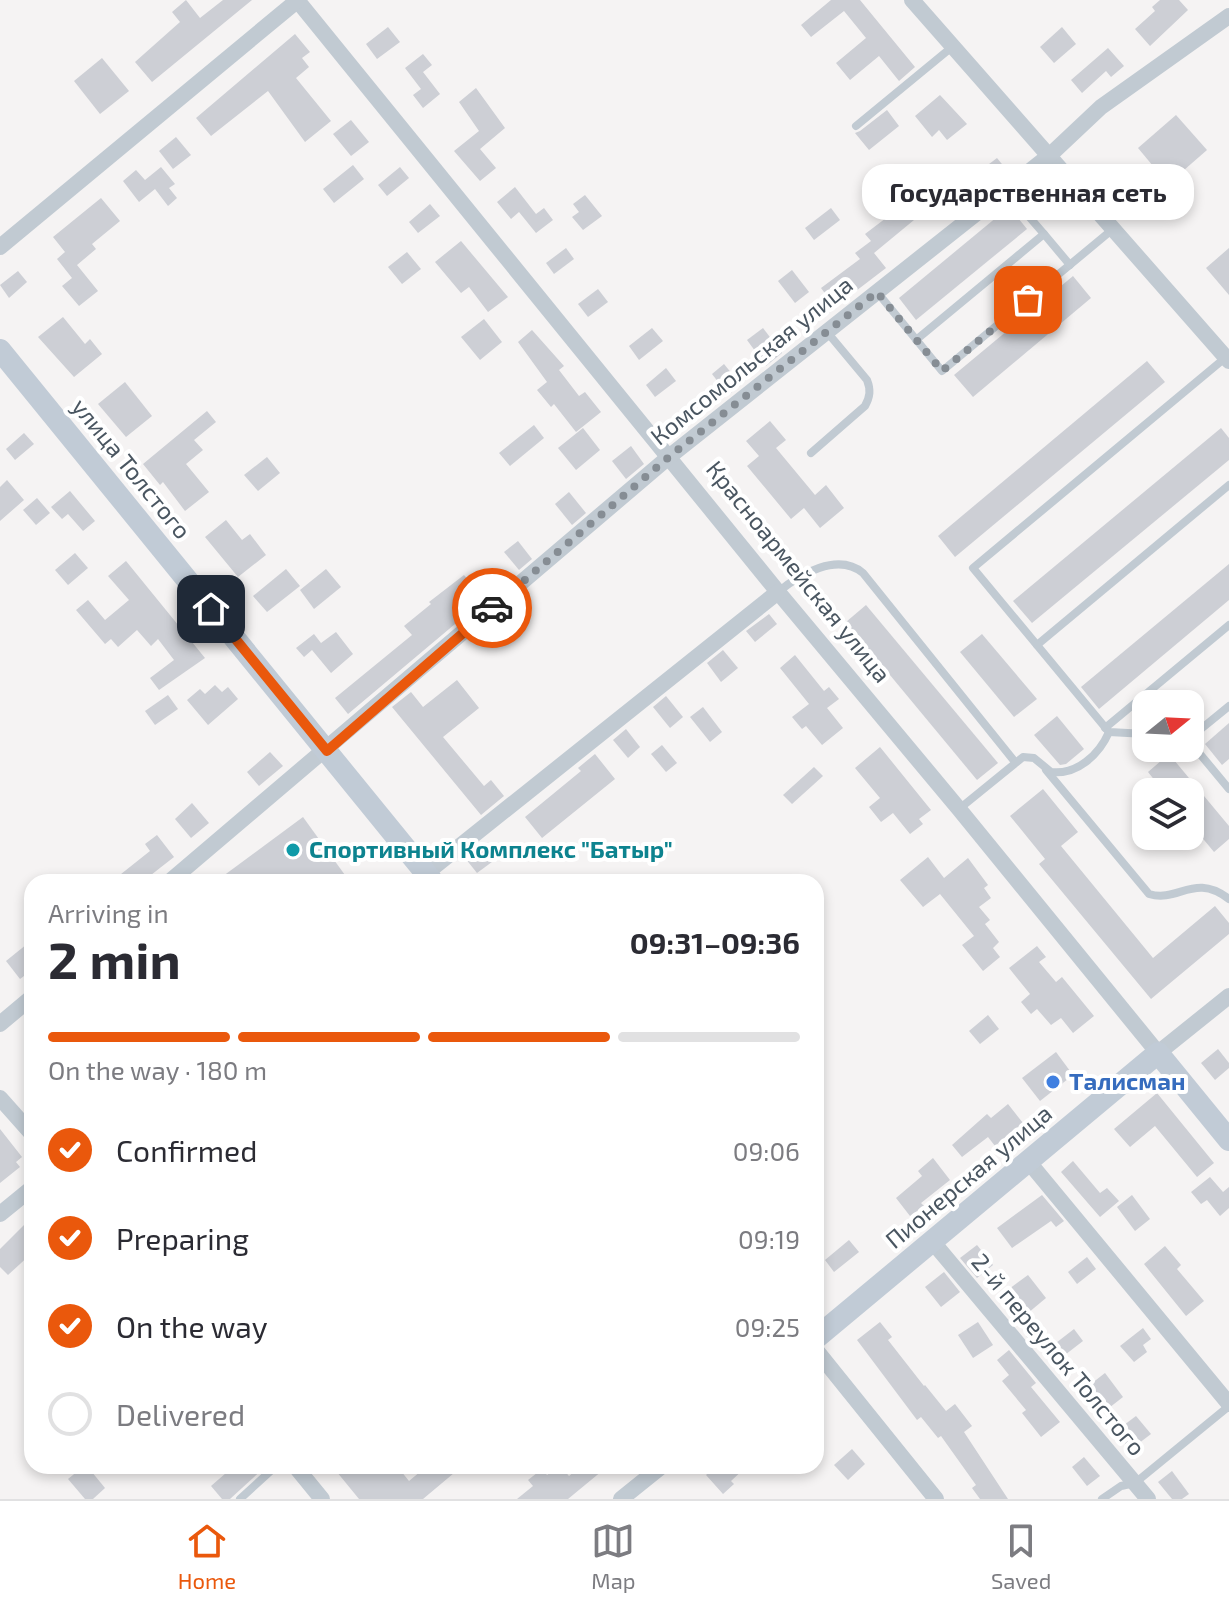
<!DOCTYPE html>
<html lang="en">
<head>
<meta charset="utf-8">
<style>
	body { margin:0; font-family:"Exo 2",sans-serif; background:#f7f7f7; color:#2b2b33; height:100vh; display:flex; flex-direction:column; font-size:30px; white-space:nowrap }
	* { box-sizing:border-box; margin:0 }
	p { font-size:26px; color:#7c7c81 }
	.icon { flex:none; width:44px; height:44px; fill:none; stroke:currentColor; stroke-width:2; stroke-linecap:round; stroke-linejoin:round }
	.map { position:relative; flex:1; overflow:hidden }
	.panel { position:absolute; left:24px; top:874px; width:800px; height:600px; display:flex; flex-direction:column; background:#fff; border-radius:24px; box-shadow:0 4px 12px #0003 }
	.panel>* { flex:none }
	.needle { width:52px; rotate:72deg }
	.controls { position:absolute; left:1132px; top:690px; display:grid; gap:16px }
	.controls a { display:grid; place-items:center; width:72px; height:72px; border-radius:16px; background:#fff; box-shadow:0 4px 12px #0003; font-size:40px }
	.pin { position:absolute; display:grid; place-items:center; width:68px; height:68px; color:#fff; margin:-34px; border-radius:16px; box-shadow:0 4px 12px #0006 }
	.courier { position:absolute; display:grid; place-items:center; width:80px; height:80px; margin:-40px; border:6px solid #ea580c; border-radius:50%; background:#fff; color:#222; box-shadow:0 2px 10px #0007 }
	.bubble { position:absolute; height:56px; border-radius:24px; background:#fff; box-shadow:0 4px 12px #0003; font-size:26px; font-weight:700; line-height:56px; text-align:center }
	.summary em { font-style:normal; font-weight:700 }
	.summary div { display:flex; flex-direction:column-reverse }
	.summary { display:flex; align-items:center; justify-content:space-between; height:136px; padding:0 24px }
	h1 { font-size:52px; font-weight:700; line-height:60px }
	.bar { display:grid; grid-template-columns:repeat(4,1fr); gap:12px 8px; align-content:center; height:96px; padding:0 24px }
	.bar i { height:10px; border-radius:6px; background:#e1e1e2 }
	.bar .active { background:#ea580c }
	.bar p { grid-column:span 4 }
	ol { padding:0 24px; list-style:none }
	li { display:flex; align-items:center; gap:24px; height:88px }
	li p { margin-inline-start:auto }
	li .icon { padding:8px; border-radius:50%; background:#ea580c; color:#fff; stroke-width:4 }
	li:last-child { color:#7c7c81 }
	li i { width:44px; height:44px; border:4px solid #e1e1e2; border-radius:50% }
	.tab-bar { display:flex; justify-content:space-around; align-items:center; height:112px; border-top:2px solid #e1e1e2; background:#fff; font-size:22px; color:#7c7c81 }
	.tab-bar a { display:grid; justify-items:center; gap:4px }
	.tab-bar .active { color:#ea580c }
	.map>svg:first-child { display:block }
	.building { fill:#cdcfd5 }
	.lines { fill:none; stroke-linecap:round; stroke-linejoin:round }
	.lane { stroke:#c1cad2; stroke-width:8 }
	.street { stroke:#c1cad2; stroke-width:16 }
	.secondary { stroke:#c1cbd6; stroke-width:22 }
	.done { stroke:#868d94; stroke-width:8; stroke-dasharray:0 14.4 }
	.route { stroke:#ea580c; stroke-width:10 }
	.culture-dot { fill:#0f9aa8; stroke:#fff; stroke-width:3 }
	.shop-dot { fill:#3f7fe0; stroke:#fff; stroke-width:3 }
	.labels { text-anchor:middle; stroke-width:8; stroke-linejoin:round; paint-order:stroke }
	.street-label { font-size:24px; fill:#4a5661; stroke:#fff }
	.culture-label { font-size:24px; font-weight:bold; fill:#0d838f; stroke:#fff; text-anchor:start }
	.shop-label { font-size:24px; font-weight:bold; fill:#366cbe; stroke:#fff; text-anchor:start }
</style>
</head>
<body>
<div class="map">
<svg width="1229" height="1499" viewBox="0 0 1229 1499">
	<rect width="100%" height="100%" fill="#f5f3f3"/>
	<!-- building -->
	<g class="building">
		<polygon points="186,0 200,18 223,0 252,0 152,82 135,62 180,22 172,12"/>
		<polygon points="831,0 860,0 915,67 899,81 879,56 850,80 836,63 866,38 844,11 811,37 801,25"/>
		<polygon points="1160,0 1179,0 1188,10 1150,46 1135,29 1155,11 1152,7"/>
		<polygon points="388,27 400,42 377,59 366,44"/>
		<polygon points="1062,27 1076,44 1054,63 1040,47"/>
		<polygon points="295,34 310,52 302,58 309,67 296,78 331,121 305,142 268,91 211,136 196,118"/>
		<polygon points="1108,48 1124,66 1111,77 1106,71 1082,93 1071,80"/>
		<polygon points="423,54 432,65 423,72 440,94 423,108 413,95 421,89 405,68"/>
		<polygon points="102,58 129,91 100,114 74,81"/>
		<polygon points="476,88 505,128 480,149 496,168 480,181 454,151 479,131 459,102"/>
		<polygon points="940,95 967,124 947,140 939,130 932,137 915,116"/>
		<polygon points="887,110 899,126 869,150 855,133 860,131"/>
		<polygon points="1176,115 1207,150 1168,184 1138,148"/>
		<polygon points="351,120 369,142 351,156 333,134"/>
		<polygon points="176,137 191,155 173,169 159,151"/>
		<polygon points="997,158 1006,169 977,191 968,180"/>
		<polygon points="353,165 364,179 334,203 323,189"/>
		<polygon points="161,167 175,184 169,188 177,198 168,206 155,189 139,202 123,181 136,170 145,180"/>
		<polygon points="400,167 409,178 387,196 378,185"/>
		<polygon points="515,187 536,214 544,208 553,220 536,233 519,212 511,219 497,202"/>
		<polygon points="585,195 602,216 583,230 572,217 579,212 573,204"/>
		<polygon points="101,198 120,221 92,244 96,249 77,265 98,291 79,306 62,286 72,278 57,259 65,252 53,237"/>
		<polygon points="899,200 914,220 874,253 886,268 835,307 821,288 860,259 855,253 871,241 865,234 890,215 886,210"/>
		<polygon points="430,204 440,216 418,233 409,222"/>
		<polygon points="1009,207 1027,229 916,320 899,298"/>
		<polygon points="831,208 840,220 814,240 805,228"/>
		<polygon points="461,241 508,297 488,312 469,287 461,293 435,262"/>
		<polygon points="566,248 574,259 554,274 546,263"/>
		<polygon points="1229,248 1229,295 1206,268"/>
		<polygon points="407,252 421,269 402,284 388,267"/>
		<polygon points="792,270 809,292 795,303 778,281"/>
		<polygon points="18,271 27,282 9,298 0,285"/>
		<polygon points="1073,276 1091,298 973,397 954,375"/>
		<polygon points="598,289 608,302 588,317 578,304"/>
		<polygon points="63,317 85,344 90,339 102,354 74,377 38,337"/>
		<polygon points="484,319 502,342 480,360 461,337"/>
		<polygon points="652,328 663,341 639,360 629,346"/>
		<polygon points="763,328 782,353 766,366 747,340"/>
		<polygon points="532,330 564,366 559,370 579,396 585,392 601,412 576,432 554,404 551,407 537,390 547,382 518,342"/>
		<polygon points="1147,361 1165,382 955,557 938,536"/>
		<polygon points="724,364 741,385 728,395 712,374"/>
		<polygon points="666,368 676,381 655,397 646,385"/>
		<polygon points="125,382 152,416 126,437 98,404"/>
		<polygon points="207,411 216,422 194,440 203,450 186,464 209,492 185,511 163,482 160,485 143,464"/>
		<polygon points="770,421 786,440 776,448 815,495 826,485 844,508 820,528 804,508 791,519 747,466 759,456 746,441"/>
		<polygon points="534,425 544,438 510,466 499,453"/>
		<polygon points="583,428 600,450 576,470 558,448"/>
		<polygon points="1221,428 1229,438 1229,460 1032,623 1013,601"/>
		<polygon points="24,433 34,444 15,460 6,449"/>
		<polygon points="631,446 644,464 626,479 612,461"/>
		<polygon points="267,457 280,473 258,491 244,475"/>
		<polygon points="7,480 24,500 0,521 0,487"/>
		<polygon points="70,491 95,521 83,531 68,514 62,519 51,507"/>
		<polygon points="569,492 586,513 572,525 555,504"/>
		<polygon points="37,498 50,513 36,525 23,510"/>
		<polygon points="226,520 242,540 250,534 266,555 238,577 205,537"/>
		<polygon points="518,541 532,559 519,570 504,552"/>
		<polygon points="75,553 88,568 68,585 55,570"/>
		<polygon points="126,561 205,658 159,690 150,678 174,660 158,639 151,646 137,630 118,647 111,639 105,644 76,610 88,600 105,620 129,600 108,576"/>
		<polygon points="1229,564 1229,600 1099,709 1081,687"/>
		<polygon points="286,569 300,586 267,612 253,596"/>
		<polygon points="326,569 341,587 314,609 300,590"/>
		<polygon points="464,575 476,589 472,593 480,603 348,714 335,698 412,635 404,626 431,604 429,602"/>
		<polygon points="866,605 998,763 977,780 846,622"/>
		<polygon points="769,614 777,624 755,642 746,631"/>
		<polygon points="336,632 353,654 331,673 312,650 304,657 296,648 314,634 321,643"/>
		<polygon points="982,634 1037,699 1014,717 960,652"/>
		<polygon points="723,650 738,668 721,682 707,663"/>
		<polygon points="795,655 824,691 829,687 839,699 827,708 843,728 822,745 806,726 802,729 792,717 809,704 780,668"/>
		<polygon points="457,680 479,708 443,737 484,786 491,780 504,796 481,815 392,707 411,692 423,707"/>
		<polygon points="215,685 222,692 228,687 238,699 208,725 187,700 200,689 205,694"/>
		<polygon points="168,695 178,709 155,725 145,711"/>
		<polygon points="666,696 683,717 670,728 653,707"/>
		<polygon points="703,707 722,732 710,742 690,717"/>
		<polygon points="1057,716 1084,749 1066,764 1060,765 1034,735"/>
		<polygon points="1229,723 1229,759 1222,765 1205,744"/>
		<polygon points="626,729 640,747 628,758 613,740"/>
		<polygon points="662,745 677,763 666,772 651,754"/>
		<polygon points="880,747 931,810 919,819 923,824 910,834 893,813 881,822 869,807 880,798 855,768"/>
		<polygon points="270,752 283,766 259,786 247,772"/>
		<polygon points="595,754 615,779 542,838 525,817 581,771 578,768"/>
		<polygon points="1169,754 1229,826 1229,839 1214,852 1190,823 1190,792 1164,792 1148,772"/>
		<polygon points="814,767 823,776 792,804 783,795"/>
		<polygon points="1043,789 1078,832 1061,846 1153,958 1215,906 1229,923 1229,934 1151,999 1039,864 1045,859 1010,816"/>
		<polygon points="192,803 209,823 191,838 175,819"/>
		<polygon points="303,817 350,882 215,882"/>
		<polygon points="157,835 174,857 142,882 111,882 150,851 145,844"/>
		<polygon points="484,843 496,859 477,873 465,858"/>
		<polygon points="928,857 944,878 968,858 988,885 984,888 991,898 979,907 990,920 985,924 999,942 993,948 1000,957 983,971 962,945 974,936 940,894 923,907 900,880"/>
		<polygon points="32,940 32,970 20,979 6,961"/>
		<polygon points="1037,946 1046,957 1039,962 1056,982 1062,977 1094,1016 1073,1033 1061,1018 1051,1025 1037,1009 1031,1014 1021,1002 1030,994 1009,968"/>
		<polygon points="988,1015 999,1029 980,1044 969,1031"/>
		<polygon points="1218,1049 1229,1063 1229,1068 1215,1080 1201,1063"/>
		<polygon points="1056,1052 1073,1075 1040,1101 1022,1078"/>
		<polygon points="1157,1093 1214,1163 1197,1177 1155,1126 1130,1147 1114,1129"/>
		<polygon points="1008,1104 1023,1123 995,1146 988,1137 962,1157 952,1145 987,1114 991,1118"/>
		<polygon points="0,1129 22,1157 16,1162 20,1167 0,1183"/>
		<polygon points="933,1158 950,1180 921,1203 924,1206 910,1216 896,1198 922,1176 918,1171"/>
		<polygon points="1073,1161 1100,1193 1107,1188 1119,1201 1100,1217 1061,1172"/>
		<polygon points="1210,1177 1223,1192 1229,1187 1229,1208 1220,1216 1207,1200 1201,1204 1191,1192"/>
		<polygon points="1042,1195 1064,1221 1056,1227 1051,1221 1012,1248 997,1228"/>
		<polygon points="1132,1195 1150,1219 1135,1231 1117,1207"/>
		<polygon points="25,1224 32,1231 32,1253 8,1275 0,1267 0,1249"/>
		<polygon points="849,1240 859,1252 834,1272 825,1260"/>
		<polygon points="977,1245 993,1265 977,1278 960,1258"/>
		<polygon points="1165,1246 1181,1265 1177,1269 1204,1301 1186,1316 1144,1264"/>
		<polygon points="1087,1257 1096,1269 1077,1284 1068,1272"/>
		<polygon points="944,1272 960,1292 941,1307 925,1287"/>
		<polygon points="1028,1275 1046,1298 1028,1313 1009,1289"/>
		<polygon points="1035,1320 1050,1338 1036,1348 1026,1336 1029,1334 1024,1328"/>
		<polygon points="880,1322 892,1337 888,1340 924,1386 925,1385 946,1411 955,1404 972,1426 964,1432 1008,1499 980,1499 972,1488 976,1485 941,1436 938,1438 921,1417 917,1420 857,1340"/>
		<polygon points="978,1322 993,1345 973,1358 958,1335"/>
		<polygon points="1143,1328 1151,1339 1143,1345 1147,1352 1134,1362 1120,1346"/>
		<polygon points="1074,1329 1083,1341 1061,1358 1052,1346"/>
		<polygon points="1009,1350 1036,1383 1031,1387 1060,1422 1041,1437 1022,1413 1026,1410 1002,1381 1009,1375 997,1360"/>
		<polygon points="1105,1373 1123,1397 1105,1411 1087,1387"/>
		<polygon points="1136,1416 1151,1434 1130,1450 1116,1431"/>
		<polygon points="852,1449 865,1464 848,1480 834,1465"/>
		<polygon points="1084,1457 1100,1476 1087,1486 1072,1467"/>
		<polygon points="84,1466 87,1466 105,1488 93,1499 85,1499 68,1479"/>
		<polygon points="234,1466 266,1466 230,1499 222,1499 211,1486"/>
		<polygon points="332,1466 397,1466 409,1481 427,1466 449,1466 454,1473 423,1499 359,1499"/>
		<polygon points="560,1466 569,1476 581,1466 608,1466 568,1499 517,1499 533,1486 528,1480 542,1469 547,1475"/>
		<polygon points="715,1466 747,1466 731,1481 734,1484 723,1494 706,1475"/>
		<polygon points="1172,1471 1189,1494 1182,1499 1172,1499 1158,1482"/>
	</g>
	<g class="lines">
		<!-- lane -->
		<g class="lane">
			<polyline points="856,126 952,47"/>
			<polyline points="1006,190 1044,234"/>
			<polyline points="877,292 942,371 1113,229"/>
			<polyline points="916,340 1044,234 1070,265"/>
			<path d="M811 453 865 406C870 397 871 390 867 380L827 332"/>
			<path d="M778 592C800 574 838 552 863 573L1015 762"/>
			<polyline points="1037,645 1229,485"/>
			<polyline points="1105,728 1229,625"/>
			<polyline points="1197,732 1194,741 1195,748 1229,789"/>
			<polyline points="1196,733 1229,706"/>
			<polyline points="1146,734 1109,732 973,568 1225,358"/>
			<path d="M1046 770 1149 894C1179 903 1194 872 1229 899"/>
			<path d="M959 809 1023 757 1034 758 1051 772C1077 775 1099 755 1109 732"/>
			<polyline points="240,1499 276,1466"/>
			<polyline points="1102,1499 1121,1486 1135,1483 1229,1406"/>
		</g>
		<!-- street -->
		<g class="street">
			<polyline points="297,0 778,592 959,809 1158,1053 1229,996"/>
			<polyline points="912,0 1229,361"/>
			<polyline points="0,247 298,0"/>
			<polyline points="169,882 670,456 1050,155 1101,107 1229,16"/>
			<polyline points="415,882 778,592"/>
			<polyline points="0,1024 32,997"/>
			<polyline points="0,1098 32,1134"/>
			<polyline points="1028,1161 1229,1404"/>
			<polyline points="0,1214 32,1188"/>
			<polyline points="932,1241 1148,1499"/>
			<polyline points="816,1350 936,1499"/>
			<polyline points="295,1466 322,1499"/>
			<polyline points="621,1499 662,1466"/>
		</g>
		<!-- secondary -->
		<g class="secondary">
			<polyline points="0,350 433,882"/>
			<polyline points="816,1338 1158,1053 1229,1140"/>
		</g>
	</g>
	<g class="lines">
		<!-- done -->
		<polyline class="done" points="492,608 670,456 877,292 942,371 1028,300"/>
		<!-- route -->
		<polyline class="route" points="211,609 327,751 492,608"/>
	</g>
	<!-- markers -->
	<circle class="culture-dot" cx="293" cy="850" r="8"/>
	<circle class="shop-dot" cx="1053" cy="1082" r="8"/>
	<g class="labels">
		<!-- street labels -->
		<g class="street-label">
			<text transform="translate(752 361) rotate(-39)" y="8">Комсомольская улица</text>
			<text transform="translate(131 469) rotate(51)" y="8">улица Толстого</text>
			<text transform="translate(798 572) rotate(51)" y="8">Красноармейская улица</text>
			<text transform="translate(969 1177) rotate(-40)" y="8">Пионерская улица</text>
			<text transform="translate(1058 1355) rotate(50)" y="8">2-й переулок Толстого</text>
		</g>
		<!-- culture labels -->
		<g class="culture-label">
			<text x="309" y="858">Спортивный Комплекс "Батыр"</text>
		</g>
		<!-- shop labels -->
		<g class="shop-label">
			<text x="1069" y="1090">Талисман</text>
		</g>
	</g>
</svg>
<div class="controls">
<a><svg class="needle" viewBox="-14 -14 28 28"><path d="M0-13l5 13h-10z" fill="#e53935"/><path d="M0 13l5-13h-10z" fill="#7c7c81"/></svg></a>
<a><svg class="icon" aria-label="layers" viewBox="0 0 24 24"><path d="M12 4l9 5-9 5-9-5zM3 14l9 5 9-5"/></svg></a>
</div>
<div class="pin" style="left:1028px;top:300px;background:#ea580c"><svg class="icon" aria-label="bag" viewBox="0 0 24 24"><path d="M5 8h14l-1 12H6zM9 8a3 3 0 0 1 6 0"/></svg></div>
<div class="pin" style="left:211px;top:609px;background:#1f2937"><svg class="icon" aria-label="home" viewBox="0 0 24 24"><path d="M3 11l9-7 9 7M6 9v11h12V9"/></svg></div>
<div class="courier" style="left:492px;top:608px"><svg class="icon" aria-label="car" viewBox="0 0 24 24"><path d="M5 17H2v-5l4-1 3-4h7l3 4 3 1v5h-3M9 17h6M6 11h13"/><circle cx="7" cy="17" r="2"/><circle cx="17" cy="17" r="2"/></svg></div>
<div class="bubble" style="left:862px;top:164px;width:332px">Государственная сеть</div>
<section class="panel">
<div class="summary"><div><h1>2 min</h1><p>Arriving in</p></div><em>09:31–09:36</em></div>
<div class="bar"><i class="active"></i><i class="active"></i><i class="active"></i><i></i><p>On the way · 180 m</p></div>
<ol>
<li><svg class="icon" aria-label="check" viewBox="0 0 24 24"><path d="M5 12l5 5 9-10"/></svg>Confirmed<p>09:06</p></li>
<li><svg class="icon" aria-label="check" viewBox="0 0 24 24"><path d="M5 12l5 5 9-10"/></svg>Preparing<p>09:19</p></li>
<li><svg class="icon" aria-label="check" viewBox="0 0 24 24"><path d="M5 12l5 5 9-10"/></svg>On the way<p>09:25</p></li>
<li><i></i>Delivered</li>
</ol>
</section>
</div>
<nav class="tab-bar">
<a class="active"><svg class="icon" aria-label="home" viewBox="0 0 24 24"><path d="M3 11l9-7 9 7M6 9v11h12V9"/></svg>Home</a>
<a><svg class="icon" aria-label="map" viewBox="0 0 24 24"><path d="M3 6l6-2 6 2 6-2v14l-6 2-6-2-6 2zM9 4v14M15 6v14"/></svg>Map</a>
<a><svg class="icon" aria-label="saved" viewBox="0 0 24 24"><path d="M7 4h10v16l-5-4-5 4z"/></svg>Saved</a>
</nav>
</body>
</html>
